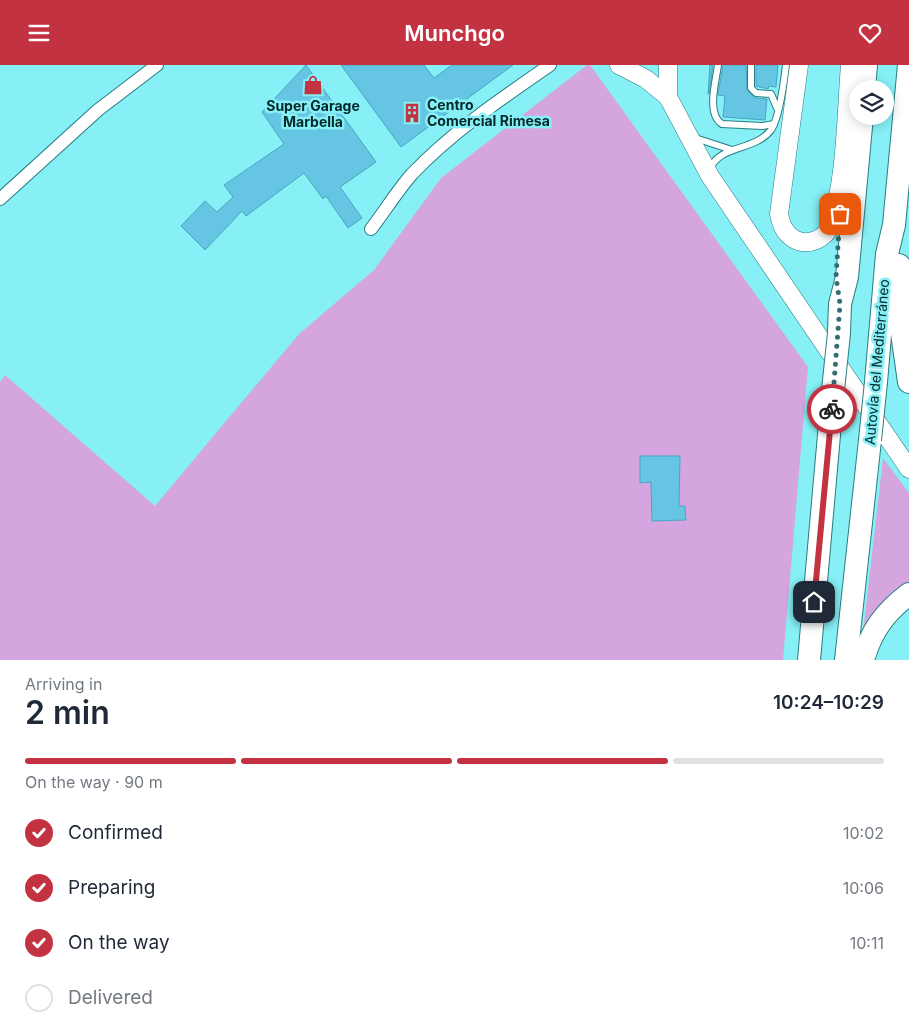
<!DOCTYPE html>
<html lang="en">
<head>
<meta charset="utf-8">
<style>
	body { margin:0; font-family:Inter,sans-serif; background:#f2f2f3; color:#1f2937; height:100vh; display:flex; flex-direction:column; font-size:19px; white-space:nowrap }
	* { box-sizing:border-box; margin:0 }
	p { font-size:16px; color:#747a83 }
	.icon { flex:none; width:28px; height:28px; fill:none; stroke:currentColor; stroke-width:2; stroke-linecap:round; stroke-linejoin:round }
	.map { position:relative; height:595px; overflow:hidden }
	.side { display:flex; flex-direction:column; background:#fff; flex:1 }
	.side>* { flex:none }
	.fabs { position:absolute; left:849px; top:15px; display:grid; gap:10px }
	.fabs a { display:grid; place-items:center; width:45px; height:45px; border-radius:50%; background:#fff; box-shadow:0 2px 12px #0003; font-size:25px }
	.pin { position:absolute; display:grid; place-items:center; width:42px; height:42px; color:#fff; margin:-21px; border-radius:10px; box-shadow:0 2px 8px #0006 }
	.courier { position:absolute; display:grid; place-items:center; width:50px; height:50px; margin:-25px; border:4px solid #c23241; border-radius:50%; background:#fff; color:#222; box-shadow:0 1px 6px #0007 }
	.headline em { font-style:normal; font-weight:600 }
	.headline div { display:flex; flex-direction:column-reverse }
	.headline { display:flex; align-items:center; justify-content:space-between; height:85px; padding:0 25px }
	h1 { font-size:32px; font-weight:600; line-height:38px }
	.bar { display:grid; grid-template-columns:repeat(4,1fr); gap:8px 5px; align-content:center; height:60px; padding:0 25px }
	.bar i { height:6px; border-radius:4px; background:#e0e1e3 }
	.bar .on { background:#c23241 }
	.bar p { grid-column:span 4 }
	ol { padding:0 25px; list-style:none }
	li { display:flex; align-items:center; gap:15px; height:55px }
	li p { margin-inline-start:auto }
	li .icon { padding:5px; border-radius:50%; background:#c23241; color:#fff; stroke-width:4 }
	li:last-child { color:#747a83 }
	li i { width:28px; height:28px; border:2px solid #e0e1e3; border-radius:50% }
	header { display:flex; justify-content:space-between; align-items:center; height:65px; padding:0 25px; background:#c23241; color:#fff; font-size:22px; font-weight:600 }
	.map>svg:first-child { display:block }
	.green { fill:#d5a5e0 }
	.building { fill:#66c5e2; stroke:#45a7c3 }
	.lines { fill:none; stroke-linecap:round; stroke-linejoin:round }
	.lane-casing { stroke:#277c80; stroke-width:8 }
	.street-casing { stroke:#277c80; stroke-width:14 }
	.secondary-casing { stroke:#277c80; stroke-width:19 }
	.highway-casing { stroke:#277c80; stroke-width:24 }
	.lane { stroke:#fff; stroke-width:6 }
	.street { stroke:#fff; stroke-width:12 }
	.secondary { stroke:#fff; stroke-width:18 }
	.highway { stroke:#fff; stroke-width:22 }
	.highway-bridge-casing { stroke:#277c80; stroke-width:24; stroke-linecap:butt }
	.highway-bridge { stroke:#fff; stroke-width:22 }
	.done { stroke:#326e71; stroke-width:5; stroke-dasharray:0 9 }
	.route { stroke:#c23241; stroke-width:6 }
	.labels { text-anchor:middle; stroke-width:5; stroke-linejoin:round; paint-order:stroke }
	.poi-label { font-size:14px; font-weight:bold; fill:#04282a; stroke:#86f0f6; text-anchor:start }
	.street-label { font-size:14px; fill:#04282a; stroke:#86f0f6 }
</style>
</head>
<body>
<header><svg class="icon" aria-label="menu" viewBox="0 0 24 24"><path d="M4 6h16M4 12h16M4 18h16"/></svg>Munchgo<svg class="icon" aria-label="heart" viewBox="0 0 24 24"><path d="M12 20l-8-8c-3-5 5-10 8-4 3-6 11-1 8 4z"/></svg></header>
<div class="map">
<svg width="909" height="595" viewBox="0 0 909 595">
	<rect width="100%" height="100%" fill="#86f0f6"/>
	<!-- green -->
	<g class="green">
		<polygon points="587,0 590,0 808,302 783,595 0,595 0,317 5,310 155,441 299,269 374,205 441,113"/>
		<polygon points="883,393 909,428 909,525 863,567"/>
	</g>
	<!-- building -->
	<g class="building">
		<polygon points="306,0 376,97 340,122 362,153 348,163 326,131 323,134 304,108 246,151 242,146 205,185 181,161 205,136 217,147 233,132 224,120 284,79 262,47"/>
		<polygon points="341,0 424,0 434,13 452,0 513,0 401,82"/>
		<polygon points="710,0 713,0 709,29 708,29"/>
		<polygon points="723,0 746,0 747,25 755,33 767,34 765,55 723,52 725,31 718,30"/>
		<polygon points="756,0 778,0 776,22 769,21 768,24 756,21"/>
		<polygon points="640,391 680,391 679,441 685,441 686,455 652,456 651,417 640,418"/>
	</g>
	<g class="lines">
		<defs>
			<g id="lane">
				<path d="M718 0C716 16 706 49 722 59L762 61 774 59"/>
				<polyline points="751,0 751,23 756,28 771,29 777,43"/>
				<polyline points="695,73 732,85"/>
				<path d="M710 104C719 80 755 86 771 65 780 52 784 16 786 0"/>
			</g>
			<g id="street">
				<polyline points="0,134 98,45 157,0"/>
				<path d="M371 164C385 146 397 126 412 109 453 66 501 34 550 0"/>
			</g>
			<g id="secondary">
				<polyline points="619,0 646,14 668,32"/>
				<polyline points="668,0 668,32 710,111 909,404"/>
				<path d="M799 0 779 149C781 159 784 168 794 174 808 182 826 174 831 159 846 115 846 48 850 0"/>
			</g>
			<g id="highway">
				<polyline points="864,24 866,0"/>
				<polyline points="899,200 901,261 909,317"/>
				<polyline points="839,268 840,239 847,212 862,51"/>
				<polyline points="876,317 887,189 894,160 909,0"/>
				<polyline points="809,595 833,325"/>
				<polyline points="846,595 870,375"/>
				<path d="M863 595C871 566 885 547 909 529"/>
			</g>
		</defs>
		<!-- lane casing -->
		<use href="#lane" class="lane-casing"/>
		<!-- street casing -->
		<use href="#street" class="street-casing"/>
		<!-- secondary casing -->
		<use href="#secondary" class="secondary-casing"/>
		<!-- highway casing -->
		<use href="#highway" class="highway-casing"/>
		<!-- lane -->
		<use href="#lane" class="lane"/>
		<!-- street -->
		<use href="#street" class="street"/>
		<!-- secondary -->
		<use href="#secondary" class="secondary"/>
		<!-- highway -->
		<use href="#highway" class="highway"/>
		<defs>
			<g id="highway-bridge">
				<polyline points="833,325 839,268"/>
				<polyline points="870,375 876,317"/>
			</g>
		</defs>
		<!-- highway-bridge casing -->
		<use href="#highway-bridge" class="highway-bridge-casing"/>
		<!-- highway-bridge -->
		<use href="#highway-bridge" class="highway-bridge"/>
	</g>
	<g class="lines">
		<!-- done -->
		<polyline class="done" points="832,344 840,239 836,212 840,149"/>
		<!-- route -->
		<polyline class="route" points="814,537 832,344"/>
	</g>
	<!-- icons -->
	<defs>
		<symbol id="shop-bare" viewBox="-9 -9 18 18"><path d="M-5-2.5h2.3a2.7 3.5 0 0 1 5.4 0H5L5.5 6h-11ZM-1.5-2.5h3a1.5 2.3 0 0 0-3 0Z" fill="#c23241" stroke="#86f0f6" stroke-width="2.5" paint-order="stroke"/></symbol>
		<symbol id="building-bare" viewBox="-9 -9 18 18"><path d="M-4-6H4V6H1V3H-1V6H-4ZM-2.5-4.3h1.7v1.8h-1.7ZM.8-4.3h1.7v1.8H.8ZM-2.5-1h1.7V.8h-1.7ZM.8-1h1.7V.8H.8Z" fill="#c23241" stroke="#86f0f6" stroke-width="2.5" paint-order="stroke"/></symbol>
	</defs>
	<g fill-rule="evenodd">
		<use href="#shop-bare" x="299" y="6" width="28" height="28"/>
		<use href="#building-bare" x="398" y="34" width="28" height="28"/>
	</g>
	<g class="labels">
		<!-- poi labels -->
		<g class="poi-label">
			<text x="427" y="45">Centro<tspan x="427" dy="16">Comercial Rimesa</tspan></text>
			<text x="313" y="46" text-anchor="middle">Super Garage<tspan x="313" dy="16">Marbella</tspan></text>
		</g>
		<!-- street labels -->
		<g class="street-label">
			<text transform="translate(877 297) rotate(-85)" y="5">Autovía del Mediterráneo</text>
		</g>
	</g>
</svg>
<div class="fabs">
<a><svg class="icon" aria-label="layers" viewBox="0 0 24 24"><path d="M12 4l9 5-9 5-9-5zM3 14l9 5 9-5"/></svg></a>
</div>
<div class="pin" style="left:840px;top:149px;background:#ea580c"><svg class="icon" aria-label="bag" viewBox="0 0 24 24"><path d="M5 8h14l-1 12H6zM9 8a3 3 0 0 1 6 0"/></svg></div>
<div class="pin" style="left:814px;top:537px;background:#1f2937"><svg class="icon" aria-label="home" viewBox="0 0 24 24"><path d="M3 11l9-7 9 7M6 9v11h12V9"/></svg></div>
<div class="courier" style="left:832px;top:344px"><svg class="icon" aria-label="bike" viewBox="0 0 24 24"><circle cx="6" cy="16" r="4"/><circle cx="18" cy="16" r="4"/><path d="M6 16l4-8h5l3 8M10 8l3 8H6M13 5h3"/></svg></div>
</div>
<section class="side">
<div class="headline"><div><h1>2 min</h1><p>Arriving in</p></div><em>10:24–10:29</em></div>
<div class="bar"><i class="on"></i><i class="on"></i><i class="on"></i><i></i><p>On the way · 90 m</p></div>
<ol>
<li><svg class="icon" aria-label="check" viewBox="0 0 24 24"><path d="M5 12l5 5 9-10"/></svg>Confirmed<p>10:02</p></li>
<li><svg class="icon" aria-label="check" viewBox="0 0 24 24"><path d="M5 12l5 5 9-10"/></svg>Preparing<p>10:06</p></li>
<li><svg class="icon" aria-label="check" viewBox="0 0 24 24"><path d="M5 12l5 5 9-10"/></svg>On the way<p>10:11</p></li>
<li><i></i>Delivered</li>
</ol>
</section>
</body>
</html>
